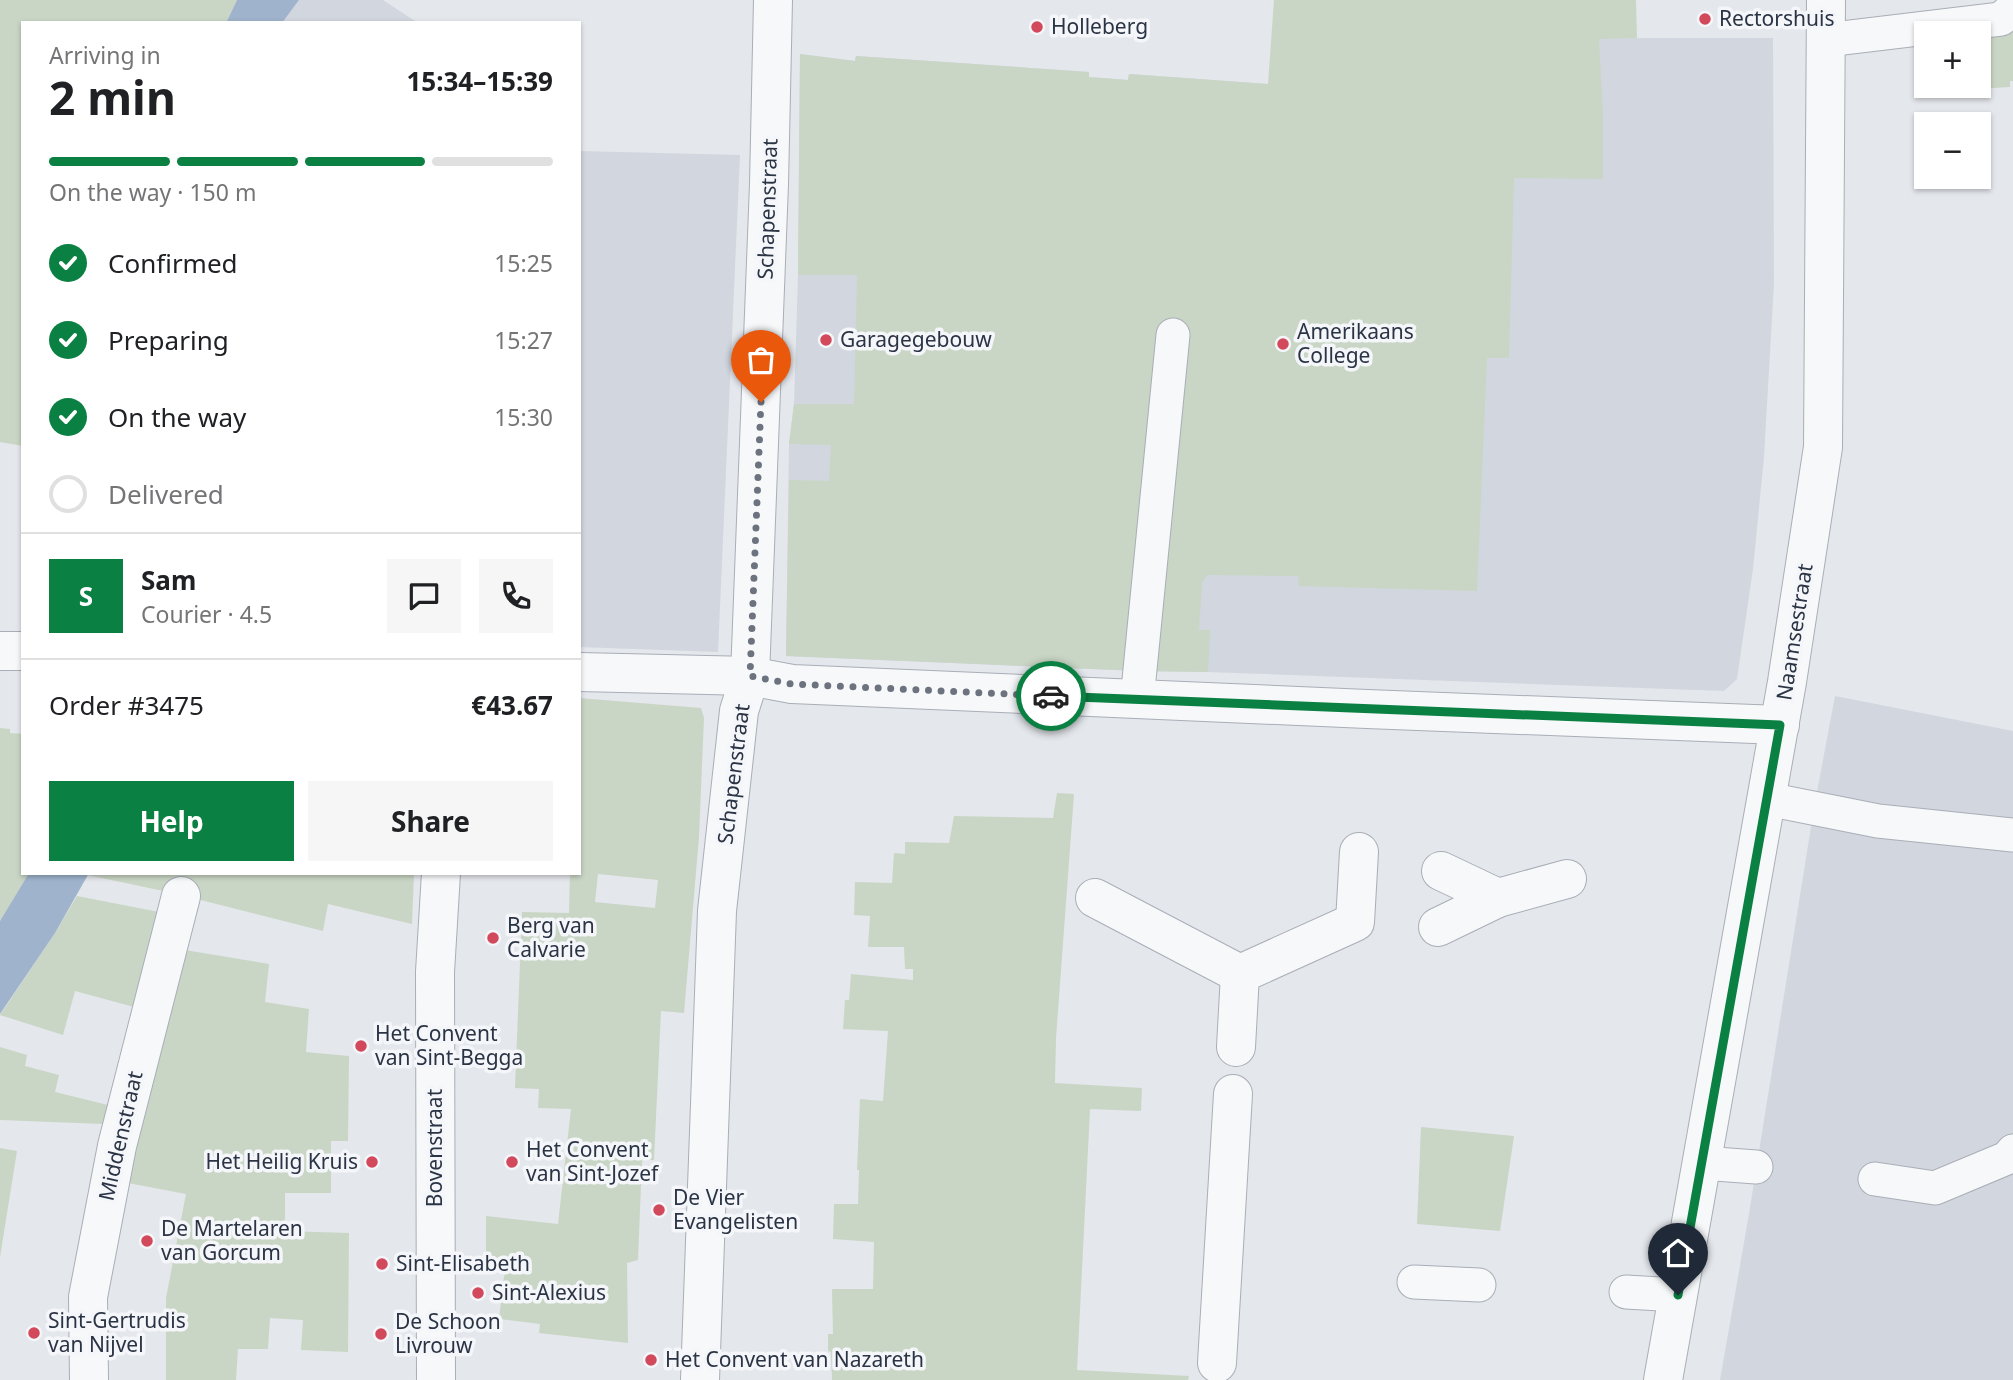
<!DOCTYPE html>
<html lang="en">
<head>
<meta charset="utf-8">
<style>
	body { margin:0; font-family:"Noto Sans",sans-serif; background:#f6f6f6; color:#202124; height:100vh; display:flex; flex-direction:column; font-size:26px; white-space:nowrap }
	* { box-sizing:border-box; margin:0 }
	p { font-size:23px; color:#757577 }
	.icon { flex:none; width:38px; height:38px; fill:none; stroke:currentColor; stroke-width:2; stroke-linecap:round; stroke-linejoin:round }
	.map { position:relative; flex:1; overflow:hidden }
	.side { position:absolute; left:21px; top:21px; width:560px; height:854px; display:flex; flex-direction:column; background:#fff; border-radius:0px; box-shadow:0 2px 5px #0004 }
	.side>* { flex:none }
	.fabs { position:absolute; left:1914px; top:21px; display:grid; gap:14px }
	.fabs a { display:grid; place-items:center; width:77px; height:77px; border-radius:0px; background:#fff; box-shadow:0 2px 5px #0004; font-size:35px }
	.pin { position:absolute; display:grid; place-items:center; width:60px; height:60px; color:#fff; margin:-72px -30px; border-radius:50% 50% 50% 0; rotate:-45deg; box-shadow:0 0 7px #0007 }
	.pin .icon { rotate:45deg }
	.courier { position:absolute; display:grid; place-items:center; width:70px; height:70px; margin:-35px; border:5px solid #0b8043; border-radius:50%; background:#fff; color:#222; box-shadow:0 2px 9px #0007 }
	.overview em { font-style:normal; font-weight:700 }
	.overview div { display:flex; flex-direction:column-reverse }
	.overview { display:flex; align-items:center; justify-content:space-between; height:119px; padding:0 28px }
	h1 { font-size:46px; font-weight:700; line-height:52px }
	.bar { display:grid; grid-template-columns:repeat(4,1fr); gap:10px 7px; align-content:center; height:84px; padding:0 28px }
	.bar i { height:9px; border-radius:5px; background:#e0e0e0 }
	.bar .current { background:#0b8043 }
	.bar p { grid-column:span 4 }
	.line { display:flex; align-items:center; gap:18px; padding:0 28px; border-top:2px solid #e0e0e0 }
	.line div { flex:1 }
	.round { display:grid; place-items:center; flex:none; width:74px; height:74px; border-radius:0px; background:#f6f6f6 }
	ol { padding:0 28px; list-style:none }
	li { display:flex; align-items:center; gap:21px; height:77px }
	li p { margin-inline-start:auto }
	li .icon { padding:7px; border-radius:50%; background:#0b8043; color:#fff; stroke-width:4 }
	li:last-child { color:#757577 }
	li i { width:38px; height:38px; border:4px solid #e0e0e0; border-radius:50% }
	.primary-button { display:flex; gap:14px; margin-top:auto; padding:14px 28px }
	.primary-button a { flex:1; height:80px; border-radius:0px; background:#0b8043; color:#fff; font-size:28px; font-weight:700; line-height:80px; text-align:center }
	.primary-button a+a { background:#f6f6f6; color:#202124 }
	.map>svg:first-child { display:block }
	.built { fill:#d2d6de }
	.green { fill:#c9d6c5; fill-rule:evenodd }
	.water { fill:#9fb4cc }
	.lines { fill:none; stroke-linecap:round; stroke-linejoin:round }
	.service-casing { stroke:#a9aeb7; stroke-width:35 }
	.pedestrian-casing { stroke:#a9aeb7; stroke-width:40 }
	.minor-casing { stroke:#a9aeb7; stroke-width:40 }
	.service { stroke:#f7f8fa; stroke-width:33 }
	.pedestrian { stroke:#f7f8fa; stroke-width:38 }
	.minor { stroke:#f7f8fa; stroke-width:38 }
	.done { stroke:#6c737f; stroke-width:7; stroke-dasharray:0 12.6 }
	.route { stroke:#0b8043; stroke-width:9 }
	.poi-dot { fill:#d1495b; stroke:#f4f6f9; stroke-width:2.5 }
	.labels { text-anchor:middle; stroke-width:7; stroke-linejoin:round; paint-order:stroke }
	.poi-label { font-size:21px; fill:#2b3445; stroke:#f4f6f9; text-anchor:start }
	.street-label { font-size:21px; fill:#2b3445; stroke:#f4f6f9 }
</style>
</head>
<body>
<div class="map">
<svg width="2013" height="1380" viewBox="0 0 2013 1380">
	<rect width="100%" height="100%" fill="#e4e7ec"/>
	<!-- built -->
	<g class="built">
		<polygon points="299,0 383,0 418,23 282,23"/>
		<polygon points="1599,38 1773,38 1774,283 1764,457 1753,569 1737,679 1724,691 1208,672 1139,671 786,656 789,444 794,404 798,275 800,54 855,61 856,56 1089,72 1089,77 1128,80 1129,74 1268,84"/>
		<polygon points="579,151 740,155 718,652 579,647"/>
		<polygon points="1835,696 2013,731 2013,1380 1720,1380 1749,1214 1814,808"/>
	</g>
	<!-- green -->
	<g class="green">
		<polygon points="0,0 237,0 226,23 23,23 23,446 0,442"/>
		<polygon points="1274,0 1636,0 1637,38 1599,39 1603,117 1603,179 1514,178 1509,358 1487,358 1477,591 1299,586 1298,576 1207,575 1202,583 1199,630 1210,630 1208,672 1139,671 786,656 789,480 829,481 831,445 789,444 794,404 854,404 857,275 798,275 800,54 855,61 856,56 1089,72 1089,77 1128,80 1129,74 1268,84"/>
		<polygon points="2013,30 2013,81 2010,81 2010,87 1976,89 1975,86 1979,86 1979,34"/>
		<path d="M579 698 701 708 704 718 699 837 684 1013 661 1011 654 1160H642L638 1260 627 1263 628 1343 539 1333 540 1324 499 1319 505 1269 486 1267V1216L558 1224 571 1109 538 1108 539 1089 515 1088 522 912 569 913 570 874 450 873H579ZM598 874 658 880 655 908 595 902Z"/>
		<polygon points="0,728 10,729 10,733 23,734 23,873 29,873 0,921"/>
		<polygon points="1057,793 1074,794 1056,1038 1055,1083 1142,1088 1141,1111 1090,1109 1077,1370 1189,1376 1188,1380 832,1380 831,1352 828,1351 828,1334 833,1334 832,1289 873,1289 874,1242 833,1239 834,1204 858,1204 859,1170 857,1170 860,1099 883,1101 888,1031 843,1029 845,1000 849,1000 851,974 913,980 913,969 905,969 904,947 868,947 870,916 854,915 855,882 892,883 894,853 905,854 905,842 949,843 954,816 1053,818"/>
		<polygon points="89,873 414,873 412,924 328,904 323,931 173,893 87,875"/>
		<polygon points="77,896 159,912 134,1007 75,991 63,1035 0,1015 55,933"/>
		<polygon points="185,950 269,964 265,1002 309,1009 306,1052 349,1056 348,1141 331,1141 331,1193 285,1193 285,1231 349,1233 348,1352 301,1350 303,1320 270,1318 268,1349 238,1349 236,1380 166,1380 166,1298 186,1194 128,1183 155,1045"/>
		<polygon points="0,1047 27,1055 25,1066 59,1075 55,1092 108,1105 103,1124 0,1120"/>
		<polygon points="1421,1127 1514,1136 1500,1231 1417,1224"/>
		<polygon points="0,1148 17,1151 0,1257"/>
	</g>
	<!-- water -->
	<g class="water">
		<polygon points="237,0 299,0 282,23 226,23"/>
		<polygon points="29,873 89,873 55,933 0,1014 0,921"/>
	</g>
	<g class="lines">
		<defs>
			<g id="service">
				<polyline points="1826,40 2001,19 2013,8"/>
				<polyline points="1137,700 1173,335"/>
				<polyline points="1767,799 1878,821 2013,835"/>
				<polyline points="1702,1163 1756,1167"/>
				<polyline points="1875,1179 1935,1188 2007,1158 2013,1151"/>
				<polyline points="1414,1282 1479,1285"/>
				<polyline points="1626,1292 1678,1295"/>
			</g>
			<g id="pedestrian">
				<polyline points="1441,871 1498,898 1567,879"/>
				<polyline points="1095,898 1240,974"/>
				<polyline points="1438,927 1498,898"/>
				<polyline points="1236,1047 1240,974 1355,922 1359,852"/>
				<polyline points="1217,1363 1233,1094"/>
				<polyline points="89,1380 88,1297 117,1146 181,896"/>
				<polyline points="436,1380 435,972 441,873"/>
			</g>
			<g id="minor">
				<polyline points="0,651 23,651"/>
				<polyline points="579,672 750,676 792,684 1367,709 1780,725"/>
				<polyline points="700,1380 717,911 739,711 750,676 769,184 773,0"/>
				<polyline points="1663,1380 1787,682 1823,447 1826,0"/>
			</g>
		</defs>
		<!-- service casing -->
		<use href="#service" class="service-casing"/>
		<!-- pedestrian casing -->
		<use href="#pedestrian" class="pedestrian-casing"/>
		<!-- minor casing -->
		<use href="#minor" class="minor-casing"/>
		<!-- service -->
		<use href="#service" class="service"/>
		<!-- pedestrian -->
		<use href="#pedestrian" class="pedestrian"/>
		<!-- minor -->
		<use href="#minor" class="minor"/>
	</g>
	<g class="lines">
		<!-- done -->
		<polyline class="done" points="761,402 750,676 792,684 1051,696"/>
		<!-- route -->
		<polyline class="route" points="1051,696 1780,725 1678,1295"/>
	</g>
	<!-- markers -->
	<g class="poi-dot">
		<circle cx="1705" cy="19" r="7"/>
		<circle cx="1037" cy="27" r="7"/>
		<circle cx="826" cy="340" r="7"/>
		<circle cx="1283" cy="344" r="7"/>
		<circle cx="493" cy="938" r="7"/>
		<circle cx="361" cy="1046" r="7"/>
		<circle cx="372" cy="1162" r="7"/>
		<circle cx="512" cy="1162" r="7"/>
		<circle cx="659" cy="1210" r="7"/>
		<circle cx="147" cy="1241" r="7"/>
		<circle cx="382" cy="1264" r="7"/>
		<circle cx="478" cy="1293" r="7"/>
		<circle cx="34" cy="1333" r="7"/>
		<circle cx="381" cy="1334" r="7"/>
		<circle cx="651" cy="1360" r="7"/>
	</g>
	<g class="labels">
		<!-- poi labels -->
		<g class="poi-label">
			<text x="1719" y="26">Rectorshuis</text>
			<text x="1051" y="34">Holleberg</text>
			<text x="1297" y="339">Amerikaans<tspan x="1297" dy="24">College</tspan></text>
			<text x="840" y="347">Garagegebouw</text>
			<text x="507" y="933">Berg van<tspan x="507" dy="24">Calvarie</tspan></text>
			<text x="375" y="1041">Het Convent<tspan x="375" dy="24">van Sint-Begga</tspan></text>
			<text x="526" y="1157">Het Convent<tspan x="526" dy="24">van Sint-Jozef</tspan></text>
			<text x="358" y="1169" text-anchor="end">Het Heilig Kruis</text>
			<text x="673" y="1205">De Vier<tspan x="673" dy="24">Evangelisten</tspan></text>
			<text x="161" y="1236">De Martelaren<tspan x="161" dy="24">van Gorcum</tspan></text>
			<text x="396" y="1271">Sint-Elisabeth</text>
			<text x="492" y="1300">Sint-Alexius</text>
			<text x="48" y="1328">Sint-Gertrudis<tspan x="48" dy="24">van Nijvel</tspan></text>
			<text x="395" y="1329">De Schoon<tspan x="395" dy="24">Livrouw</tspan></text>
			<text x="665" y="1367">Het Convent van Nazareth</text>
		</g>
		<!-- street labels -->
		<g class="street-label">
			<text transform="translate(768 209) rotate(-88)" y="7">Schapenstraat</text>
			<text transform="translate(1795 632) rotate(-81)" y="7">Naamsestraat</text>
			<text transform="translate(734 774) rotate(-83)" y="7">Schapenstraat</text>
			<text transform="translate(121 1136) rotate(-77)" y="7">Middenstraat</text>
			<text transform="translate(435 1148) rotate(-90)" y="7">Bovenstraat</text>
		</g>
	</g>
</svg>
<div class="fabs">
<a>+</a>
<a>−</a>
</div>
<div class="pin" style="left:761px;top:402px;background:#ea580c"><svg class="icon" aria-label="bag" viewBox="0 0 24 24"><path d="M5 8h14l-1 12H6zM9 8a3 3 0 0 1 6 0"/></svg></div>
<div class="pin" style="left:1678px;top:1295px;background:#1f2937"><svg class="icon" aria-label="home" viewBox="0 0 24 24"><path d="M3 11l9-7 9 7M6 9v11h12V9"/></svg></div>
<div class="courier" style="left:1051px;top:696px"><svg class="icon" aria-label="car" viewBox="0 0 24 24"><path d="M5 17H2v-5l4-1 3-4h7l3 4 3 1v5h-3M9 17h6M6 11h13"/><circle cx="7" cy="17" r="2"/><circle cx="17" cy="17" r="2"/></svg></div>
<section class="side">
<div class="overview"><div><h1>2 min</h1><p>Arriving in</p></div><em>15:34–15:39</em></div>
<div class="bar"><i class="current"></i><i class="current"></i><i class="current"></i><i></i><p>On the way · 150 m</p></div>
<ol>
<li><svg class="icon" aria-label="check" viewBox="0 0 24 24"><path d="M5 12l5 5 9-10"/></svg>Confirmed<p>15:25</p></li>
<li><svg class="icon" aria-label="check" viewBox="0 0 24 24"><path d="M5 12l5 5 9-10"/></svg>Preparing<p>15:27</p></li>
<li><svg class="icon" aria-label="check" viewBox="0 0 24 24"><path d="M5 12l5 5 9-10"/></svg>On the way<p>15:30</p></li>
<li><i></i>Delivered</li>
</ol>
<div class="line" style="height:126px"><b class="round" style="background:#0b8043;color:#fff">S</b><div><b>Sam</b><p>Courier · 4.5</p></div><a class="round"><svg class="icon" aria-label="chat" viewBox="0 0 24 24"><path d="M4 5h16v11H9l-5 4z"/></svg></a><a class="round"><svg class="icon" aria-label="phone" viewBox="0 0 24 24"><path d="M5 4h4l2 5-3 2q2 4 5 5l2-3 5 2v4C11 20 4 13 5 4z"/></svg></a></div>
<div class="line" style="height:91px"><div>Order #3475</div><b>€43.67</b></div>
<div class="primary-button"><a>Help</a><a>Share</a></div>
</section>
</div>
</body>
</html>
